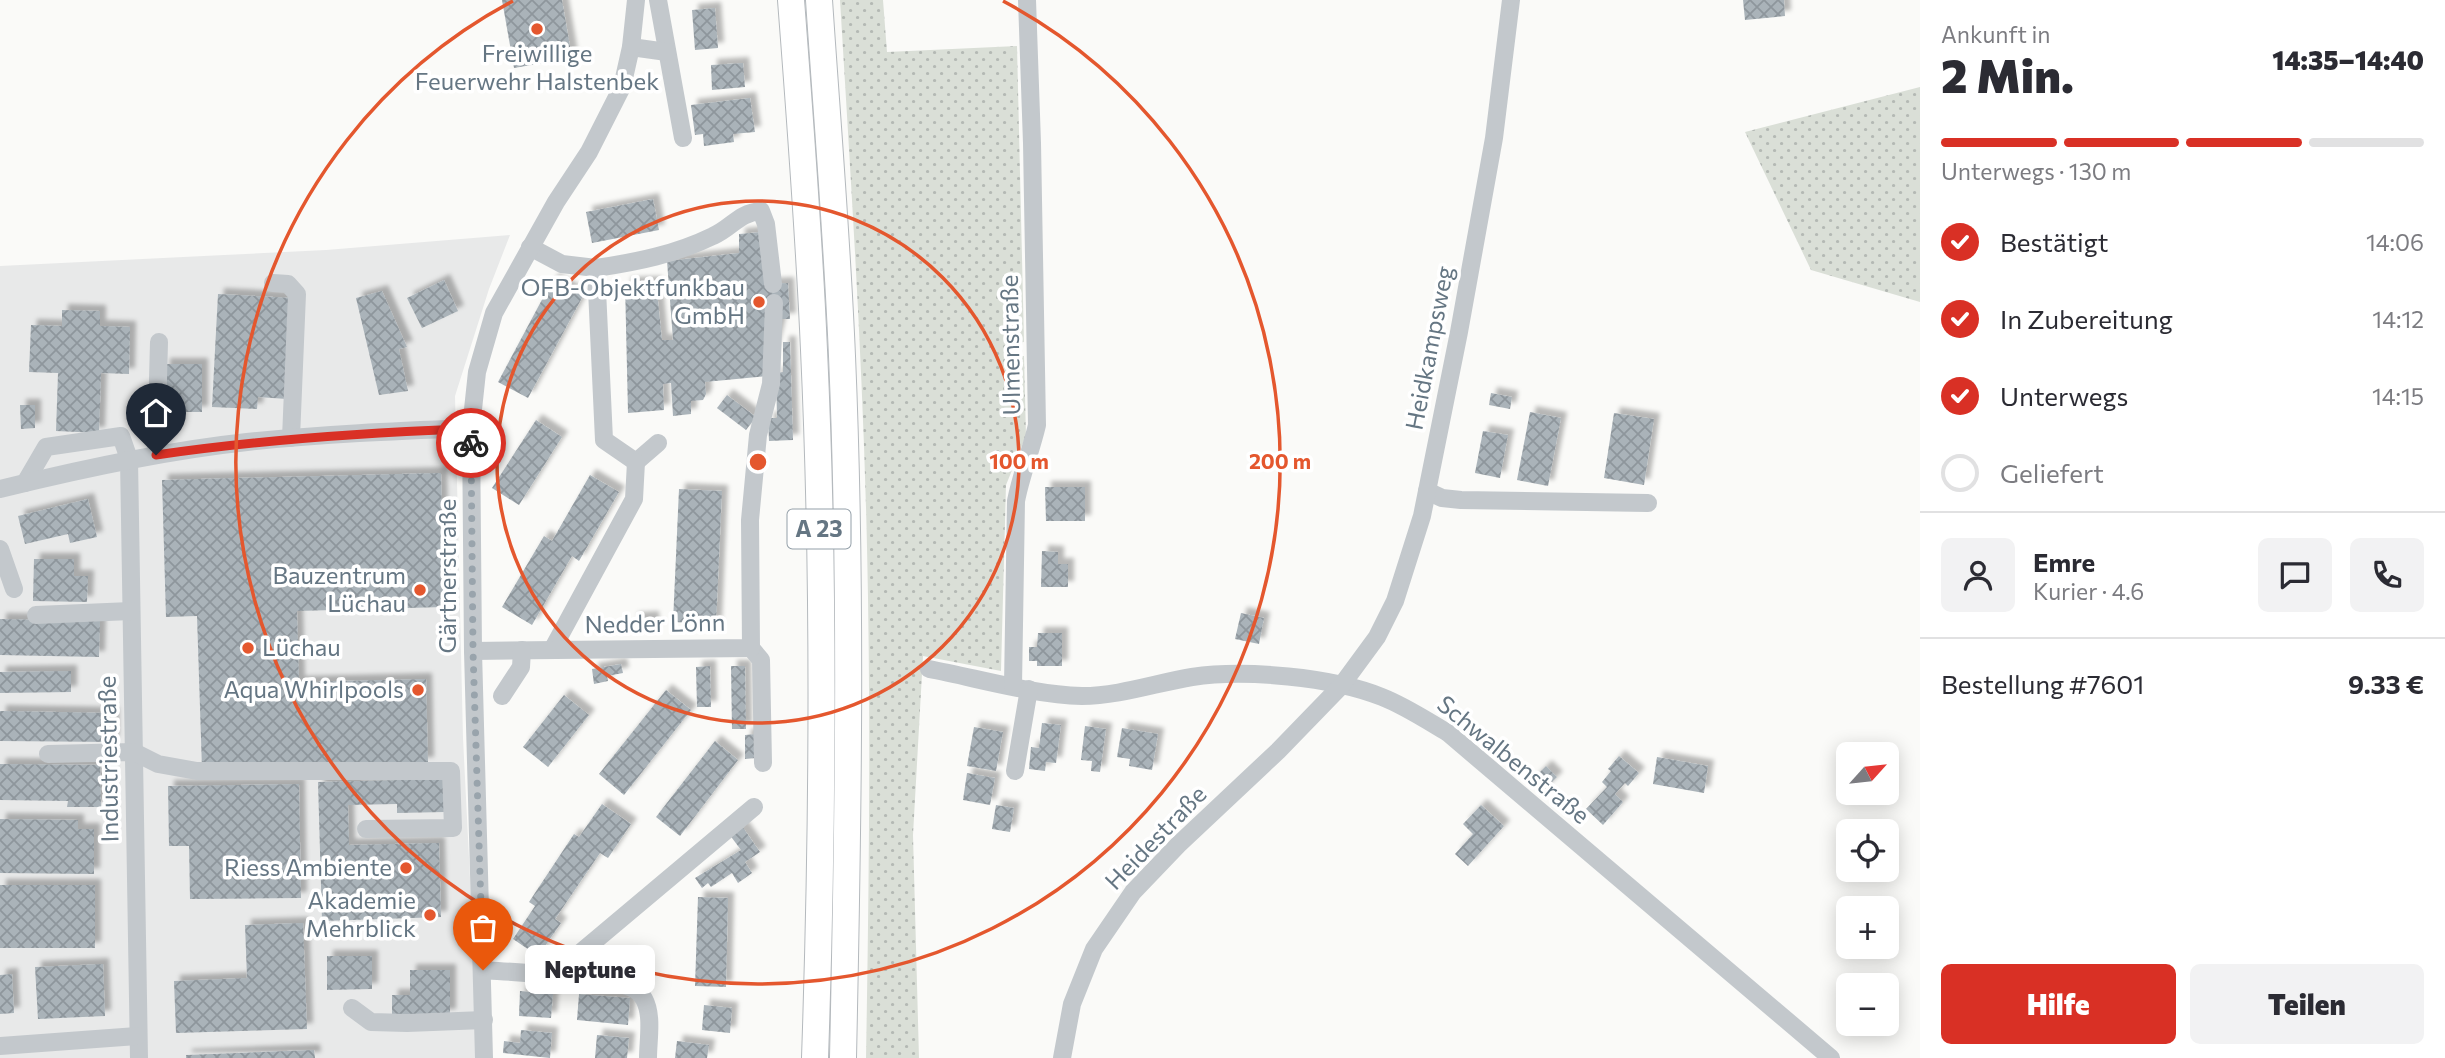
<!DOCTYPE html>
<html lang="de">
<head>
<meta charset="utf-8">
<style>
	body { margin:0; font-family:Commissioner,sans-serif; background:#f2f2f3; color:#2b2b33; height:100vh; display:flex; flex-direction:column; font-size:26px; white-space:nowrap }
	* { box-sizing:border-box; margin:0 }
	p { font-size:23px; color:#7c7c81 }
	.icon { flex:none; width:38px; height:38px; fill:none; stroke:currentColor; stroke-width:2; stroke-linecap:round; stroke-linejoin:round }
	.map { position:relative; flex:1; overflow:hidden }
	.drawer { display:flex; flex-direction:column; background:#fff; width:525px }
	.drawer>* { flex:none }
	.needle { width:46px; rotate:63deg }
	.buttons { position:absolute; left:1836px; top:742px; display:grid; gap:14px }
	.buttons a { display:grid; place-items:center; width:63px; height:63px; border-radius:10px; background:#fff; box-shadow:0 4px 18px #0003; font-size:35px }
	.pin { position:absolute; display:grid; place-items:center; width:60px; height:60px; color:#fff; margin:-72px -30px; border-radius:50% 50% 50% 0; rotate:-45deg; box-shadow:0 0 7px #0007 }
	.pin .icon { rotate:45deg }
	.courier { position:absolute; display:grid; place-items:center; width:70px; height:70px; margin:-35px; border:5px solid #d93025; border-radius:50%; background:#fff; color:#222; box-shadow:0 2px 9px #0007 }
	.bubble { position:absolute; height:49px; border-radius:10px; background:#fff; box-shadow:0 4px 18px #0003; font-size:23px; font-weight:800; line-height:49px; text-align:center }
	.summary em { font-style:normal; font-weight:800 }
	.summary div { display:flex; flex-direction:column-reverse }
	.summary { display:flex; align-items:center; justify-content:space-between; height:119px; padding:0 21px }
	h1 { font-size:46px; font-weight:800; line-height:52px }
	.bar { display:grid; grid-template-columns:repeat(4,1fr); gap:10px 7px; align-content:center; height:84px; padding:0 21px }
	.bar i { height:9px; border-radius:5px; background:#e1e1e2 }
	.bar .active { background:#d93025 }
	.bar p { grid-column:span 4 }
	.line { display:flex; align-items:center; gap:18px; padding:0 21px; border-top:2px solid #e1e1e2 }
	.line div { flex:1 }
	.round { display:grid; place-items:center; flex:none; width:74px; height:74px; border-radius:10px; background:#f2f2f3 }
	ol { padding:0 21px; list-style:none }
	li { display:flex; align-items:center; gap:21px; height:77px }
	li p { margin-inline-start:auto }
	li .icon { padding:7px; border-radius:50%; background:#d93025; color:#fff; stroke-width:4 }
	li:last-child { color:#7c7c81 }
	li i { width:38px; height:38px; border:4px solid #e1e1e2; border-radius:50% }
	.primary-button { display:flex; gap:14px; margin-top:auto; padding:14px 21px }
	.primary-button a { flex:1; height:80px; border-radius:10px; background:#d93025; color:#fff; font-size:28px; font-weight:800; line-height:80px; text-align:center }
	.primary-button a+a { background:#f2f2f3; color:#2b2b33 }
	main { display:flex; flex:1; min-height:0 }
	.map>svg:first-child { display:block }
	.built { fill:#e8e9e9 }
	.grass { fill:url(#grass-dots) }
	.building { fill:url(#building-cross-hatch); filter:url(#shadow) }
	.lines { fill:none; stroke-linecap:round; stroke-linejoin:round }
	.highway-casing { stroke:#b4b9bd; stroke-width:28 }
	.minor { stroke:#c3c8cc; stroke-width:18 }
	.highway { stroke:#fff; stroke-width:26 }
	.done { stroke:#99a4ac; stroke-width:7; stroke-dasharray:0 12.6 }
	.route { stroke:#d93025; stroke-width:9 }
	.ring { fill:none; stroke:#e4572e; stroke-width:3.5 }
	.poi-dot { fill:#e4572e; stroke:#fff; stroke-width:2.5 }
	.labels { text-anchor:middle; stroke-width:7; stroke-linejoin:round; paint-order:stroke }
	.shield { fill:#fff; stroke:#939fa8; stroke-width:2 }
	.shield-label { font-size:23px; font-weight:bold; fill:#657683 }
	.poi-label { font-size:24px; fill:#657683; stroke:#fff; text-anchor:end }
	.street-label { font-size:24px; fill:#657683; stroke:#fff }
	.centre { fill:#e4572e; stroke:#fff; stroke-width:3.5 }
	.ring-label { font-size:21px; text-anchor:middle; font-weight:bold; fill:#e4572e; stroke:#fff; stroke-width:7; stroke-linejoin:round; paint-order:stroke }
</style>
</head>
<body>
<main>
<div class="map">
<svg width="1920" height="1058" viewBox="0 0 1920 1058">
	<defs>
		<pattern id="grass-dots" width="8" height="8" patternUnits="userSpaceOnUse" patternTransform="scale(1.75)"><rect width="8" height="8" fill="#dadfd7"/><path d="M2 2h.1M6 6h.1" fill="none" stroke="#b4b9b4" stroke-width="1.8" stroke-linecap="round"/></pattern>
		<pattern id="building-cross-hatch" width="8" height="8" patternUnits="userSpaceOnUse" patternTransform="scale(1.75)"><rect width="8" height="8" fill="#aab3b9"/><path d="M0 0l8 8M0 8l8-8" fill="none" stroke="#8e969c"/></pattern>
		<filter id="shadow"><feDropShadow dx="6" dy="-6" stdDeviation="2" flood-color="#0004"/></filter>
	</defs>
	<rect width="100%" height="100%" fill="#fafaf8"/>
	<!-- built -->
	<polygon class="built" points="510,235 489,289 455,396 463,738 479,1058 0,1058 0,266 326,250"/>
	<!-- grass -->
	<g class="grass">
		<path d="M840 0H883L887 52 1017 46 1024 342 1008 344V356H1024L1026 436 1006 485 1001 671 923 656 913 835 919 1058H866C869 888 871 718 867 547 863 365 851 182 840 0Z"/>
		<polygon points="1920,87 1920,302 1811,270 1745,132"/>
	</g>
	<!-- building -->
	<g class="building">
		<polygon points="502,0 562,0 572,58 514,68"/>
		<polygon points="1743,0 1784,0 1785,16 1745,20"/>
		<polygon points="715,8 718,48 695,50 692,10"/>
		<polygon points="743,63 745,87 712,90 711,65"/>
		<polygon points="750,98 755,132 733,134 734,142 704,146 703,134 695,135 691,105"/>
		<polygon points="653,199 659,230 592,243 586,212"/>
		<polygon points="762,232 766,284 788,283 790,319 781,319 767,376 705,382 706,394 703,400 691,401 691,414 673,416 671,383 663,384 664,410 628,413 625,283 656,282 662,340 673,340 667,261 739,253 739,234"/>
		<polygon points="553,279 583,296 528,398 498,382"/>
		<polygon points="444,280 458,311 422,328 407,298"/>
		<polygon points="382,291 407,347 399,349 408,391 379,395 356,298"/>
		<polygon points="218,294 292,298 287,399 258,397 257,409 212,407"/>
		<polygon points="62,310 100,311 100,326 130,327 129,374 101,373 99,433 56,431 58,373 29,372 31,325 62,326"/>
		<polygon points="783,342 790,342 793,440 769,441 768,418 777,418 776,373 783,372"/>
		<rect x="164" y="364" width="38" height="48"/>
		<polygon points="1491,393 1512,397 1510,409 1489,405"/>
		<polygon points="727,395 756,417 746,430 717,408"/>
		<polygon points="20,405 35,405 35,428 21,429"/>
		<polygon points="1530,412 1561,418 1548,486 1517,480"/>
		<polygon points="1614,413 1654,419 1644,485 1604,478"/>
		<polygon points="536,420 562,437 519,505 492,488"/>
		<polygon points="1483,431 1508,435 1500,478 1475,473"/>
		<polygon points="441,473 444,607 297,611 299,682 426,679 428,763 202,769 197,616 166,617 162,480"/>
		<polygon points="590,475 619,492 579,561 572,556 532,625 502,607 544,536 552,541"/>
		<polygon points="1045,487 1085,487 1085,521 1046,521"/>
		<polygon points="679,489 722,491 716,624 673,622"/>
		<polygon points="88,499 97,537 70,543 68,534 25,544 18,516"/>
		<polygon points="1042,551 1058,552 1058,564 1068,564 1068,587 1041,587"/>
		<polygon points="34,559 74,559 74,576 88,576 87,602 33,601"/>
		<polygon points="1241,613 1264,618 1259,644 1235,639"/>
		<polygon points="653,617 654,633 633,633 632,618"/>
		<polygon points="0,619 100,621 99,657 0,655"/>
		<polygon points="1038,633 1062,633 1062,666 1037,666 1037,661 1029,661 1029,647 1037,647"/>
		<polygon points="621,664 623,673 607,676 608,681 594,684 592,669"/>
		<polygon points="710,666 711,707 697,707 696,667"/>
		<polygon points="731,666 745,666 746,729 732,729"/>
		<polygon points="71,671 71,692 0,693 0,672"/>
		<polygon points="666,690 691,710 624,795 599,774"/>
		<polygon points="564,695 589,715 548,767 523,747"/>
		<polygon points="0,711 113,713 113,742 0,741"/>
		<polygon points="1042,723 1061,725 1056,763 1046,762 1045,771 1029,769 1031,747 1039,748"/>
		<polygon points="1085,726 1106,729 1100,772 1091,771 1092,761 1081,760"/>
		<polygon points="974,727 1003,732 996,771 967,766"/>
		<polygon points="1122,728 1158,734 1152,770 1129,766 1130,759 1117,757"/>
		<polygon points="756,734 756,758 745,759 745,735"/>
		<polygon points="715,741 738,760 680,836 656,817"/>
		<polygon points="1619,756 1639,773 1628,786 1625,783 1615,794 1623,802 1603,825 1586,809 1607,787 1602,782 1611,771 1608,769"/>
		<polygon points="1657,757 1708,766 1704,793 1653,784"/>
		<polygon points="0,764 100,765 101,807 67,807 68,801 0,800"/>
		<polygon points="1546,766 1557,777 1544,790 1533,779"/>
		<polygon points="967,773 995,778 990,805 963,800"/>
		<polygon points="445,779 445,812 397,813 397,804 348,805 349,845 439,843 441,917 322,921 318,782"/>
		<polygon points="299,784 301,898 190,899 189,846 169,846 168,786"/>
		<polygon points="602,804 631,824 608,858 600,853 555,919 561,923 538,956 513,939 535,906 529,902 574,834 579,837"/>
		<polygon points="996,805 1014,808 1010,832 992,829"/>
		<polygon points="1481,805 1504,826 1468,866 1455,854 1473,834 1463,824"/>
		<polygon points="0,819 78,820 78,829 94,829 94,874 0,873"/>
		<polygon points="742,826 760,852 745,862 752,873 738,883 732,873 711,887 708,883 702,888 695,878 741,850 729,834"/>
		<rect x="0" y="885" width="95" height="63"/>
		<polygon points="698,897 728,898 726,987 695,986"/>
		<polygon points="303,923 307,1029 176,1033 174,981 247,978 245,925"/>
		<polygon points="327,956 372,956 372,989 327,990"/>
		<polygon points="103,964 105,1016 38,1019 35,967"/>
		<polygon points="410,970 450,970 450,1015 392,1015 392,995 410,995"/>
		<polygon points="12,974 14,1013 0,1014 0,975"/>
		<polygon points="520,991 553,994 551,1018 519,1016"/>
		<polygon points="579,994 630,998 628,1025 577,1020"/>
		<polygon points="704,1005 732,1008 730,1033 702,1030"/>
		<polygon points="521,1030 552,1033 550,1058 503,1053 504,1041 520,1043"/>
		<polygon points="597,1035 629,1038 627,1058 595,1058"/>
		<polygon points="677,1041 709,1045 707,1058 675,1058"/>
		<polygon points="314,1050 315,1058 186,1058 186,1055"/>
	</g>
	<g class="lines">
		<defs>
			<g id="highway">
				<path d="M791 0C800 117 809 233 814 350 825 586 823 823 815 1058"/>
				<path d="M819 0C827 119 837 237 842 356 852 590 848 824 843 1058"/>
			</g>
		</defs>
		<!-- highway casing -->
		<use href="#highway" class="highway-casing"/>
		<!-- minor -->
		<g class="minor">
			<polyline points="658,0 683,138"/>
			<polyline points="631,47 667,52"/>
			<polyline points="530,247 562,264 596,268 604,440 636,462 658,443"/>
			<path d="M596 268C637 262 676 254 713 236 733 227 738 213 761 211L766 224 773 284"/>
			<polyline points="273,283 288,284 297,294 291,438"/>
			<polyline points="156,455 159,342"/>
			<polyline points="25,483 46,447 121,436 129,459 139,1058"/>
			<path d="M0 489C81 469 163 451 247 442 322 434 396 431 471 428"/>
			<polyline points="1427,491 1442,498 1461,500 1648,503"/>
			<polyline points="0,549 14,589"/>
			<polyline points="36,615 131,611"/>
			<polyline points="751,648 761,660 763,763"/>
			<polyline points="552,650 634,499 636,462"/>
			<polyline points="473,651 751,648 750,520 758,435 771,384 774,303"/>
			<path d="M929 669C977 678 1034 695 1082 696 1119 696 1156 683 1192 677 1245 669 1332 677 1382 697 1405 706 1426 720 1448 733L1831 1058"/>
			<path d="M1013 686 1016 501C1021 475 1031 451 1037 425L1032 143 1027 0"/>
			<polyline points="502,696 521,667 522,650"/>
			<polyline points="48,754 134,752 158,764 197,771 451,771 453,828 366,829"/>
			<polyline points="1015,771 1029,689"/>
			<path d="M483 970C510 972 621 977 637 991 640 993 642 996 644 999 653 1015 648 1040 648 1058"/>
			<polyline points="554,975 754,807"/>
			<polyline points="352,1008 371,1022 407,1023 484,1020"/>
			<polyline points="0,1046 137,1036"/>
			<polyline points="484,1058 473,651 471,428 477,372 494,313 556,202 589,152 622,87 631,47 636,0"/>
			<polyline points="1062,1058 1072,1004 1094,949 1133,892 1178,845 1278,751 1341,686 1377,637 1395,601 1422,516 1459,332 1494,138 1511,0"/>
		</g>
		<!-- highway -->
		<use href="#highway" class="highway"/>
	</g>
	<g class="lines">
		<!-- done -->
		<polyline class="done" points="471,443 473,651 483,970"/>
		<!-- route -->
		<path class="route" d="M156 455C258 440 359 433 462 429L471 428V443"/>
	</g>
	<!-- distance rings -->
	<g class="ring">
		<circle cx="758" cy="462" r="261"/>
		<path d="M1003 1A522 522 0 1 1 513 1"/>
	</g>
	<!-- markers -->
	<g class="poi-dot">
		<circle cx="537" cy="29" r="7"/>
		<circle cx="759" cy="302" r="7"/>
		<circle cx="420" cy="590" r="7"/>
		<circle cx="248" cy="648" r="7"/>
		<circle cx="418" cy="690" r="7"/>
		<circle cx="406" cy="868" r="7"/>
		<circle cx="430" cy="915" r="7"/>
	</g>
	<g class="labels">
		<!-- shield labels -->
		<rect class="shield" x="787.5" y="509.5" width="63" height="39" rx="5"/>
		<g class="shield-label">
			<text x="819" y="537">A 23</text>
		</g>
		<!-- poi labels -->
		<g class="poi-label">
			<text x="537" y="62" text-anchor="middle">Freiwillige<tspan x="537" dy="28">Feuerwehr Halstenbek</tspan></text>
			<text x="745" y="296">OFB-Objektfunkbau<tspan x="745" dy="28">GmbH</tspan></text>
			<text x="406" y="584">Bauzentrum<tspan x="406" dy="28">Lüchau</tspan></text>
			<text x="262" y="656" text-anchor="start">Lüchau</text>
			<text x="404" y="698">Aqua Whirlpools</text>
			<text x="392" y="876">Riess Ambiente</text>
			<text x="416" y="909">Akademie<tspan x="416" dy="28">Mehrblick</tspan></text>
		</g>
		<!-- street labels -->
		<g class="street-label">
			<text transform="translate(1011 345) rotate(-91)" y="8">Ulmenstraße</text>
			<text transform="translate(1430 348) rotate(-79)" y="8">Heidkampsweg</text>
			<text transform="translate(448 576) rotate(-90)" y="8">Gärtnerstraße</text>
			<text transform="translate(655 624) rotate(-1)" y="8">Nedder Lönn</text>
			<text transform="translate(109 759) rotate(-91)" y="8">Industriestraße</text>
			<text transform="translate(1513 760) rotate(39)" y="8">Schwalbenstraße</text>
			<text transform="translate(1156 838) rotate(-46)" y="8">Heidestraße</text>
		</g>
	</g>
	<circle cx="758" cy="462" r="10" class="centre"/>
	<g class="ring-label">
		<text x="1019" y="469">100 m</text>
		<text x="1280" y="469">200 m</text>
	</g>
</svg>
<div class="buttons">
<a><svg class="needle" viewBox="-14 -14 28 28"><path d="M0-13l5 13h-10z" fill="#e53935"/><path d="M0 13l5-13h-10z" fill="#7c7c81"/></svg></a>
<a><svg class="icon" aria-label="locate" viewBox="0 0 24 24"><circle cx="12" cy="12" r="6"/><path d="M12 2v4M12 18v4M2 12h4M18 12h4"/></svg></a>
<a>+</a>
<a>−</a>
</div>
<div class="pin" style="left:483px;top:970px;background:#ea580c"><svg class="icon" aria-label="bag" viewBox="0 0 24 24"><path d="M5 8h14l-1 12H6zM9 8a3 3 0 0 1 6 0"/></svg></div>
<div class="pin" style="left:156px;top:455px;background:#1f2937"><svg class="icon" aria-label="home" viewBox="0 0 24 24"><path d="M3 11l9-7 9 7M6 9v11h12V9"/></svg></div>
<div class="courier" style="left:471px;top:443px"><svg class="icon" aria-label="bike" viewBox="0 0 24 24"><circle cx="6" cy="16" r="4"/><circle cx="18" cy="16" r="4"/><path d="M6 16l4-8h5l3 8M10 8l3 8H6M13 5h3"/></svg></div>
<div class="bubble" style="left:525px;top:945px;width:130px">Neptune</div>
</div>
<section class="drawer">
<div class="summary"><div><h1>2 Min.</h1><p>Ankunft in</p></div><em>14:35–14:40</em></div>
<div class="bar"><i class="active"></i><i class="active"></i><i class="active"></i><i></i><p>Unterwegs · 130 m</p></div>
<ol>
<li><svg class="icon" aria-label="check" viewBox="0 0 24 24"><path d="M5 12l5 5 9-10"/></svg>Bestätigt<p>14:06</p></li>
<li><svg class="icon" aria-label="check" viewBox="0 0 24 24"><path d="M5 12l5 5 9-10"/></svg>In Zubereitung<p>14:12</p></li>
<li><svg class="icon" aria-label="check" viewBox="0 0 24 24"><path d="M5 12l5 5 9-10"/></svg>Unterwegs<p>14:15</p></li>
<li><i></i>Geliefert</li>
</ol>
<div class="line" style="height:126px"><a class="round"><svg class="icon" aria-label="person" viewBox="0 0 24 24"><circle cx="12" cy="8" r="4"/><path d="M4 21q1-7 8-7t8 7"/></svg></a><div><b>Emre</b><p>Kurier · 4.6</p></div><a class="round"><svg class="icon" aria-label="chat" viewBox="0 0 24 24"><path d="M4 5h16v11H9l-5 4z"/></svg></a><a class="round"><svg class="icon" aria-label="phone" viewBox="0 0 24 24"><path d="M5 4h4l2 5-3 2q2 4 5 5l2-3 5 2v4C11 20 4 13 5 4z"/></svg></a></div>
<div class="line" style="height:91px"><div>Bestellung #7601</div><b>9.33 €</b></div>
<div class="primary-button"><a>Hilfe</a><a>Teilen</a></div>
</section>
</main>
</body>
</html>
